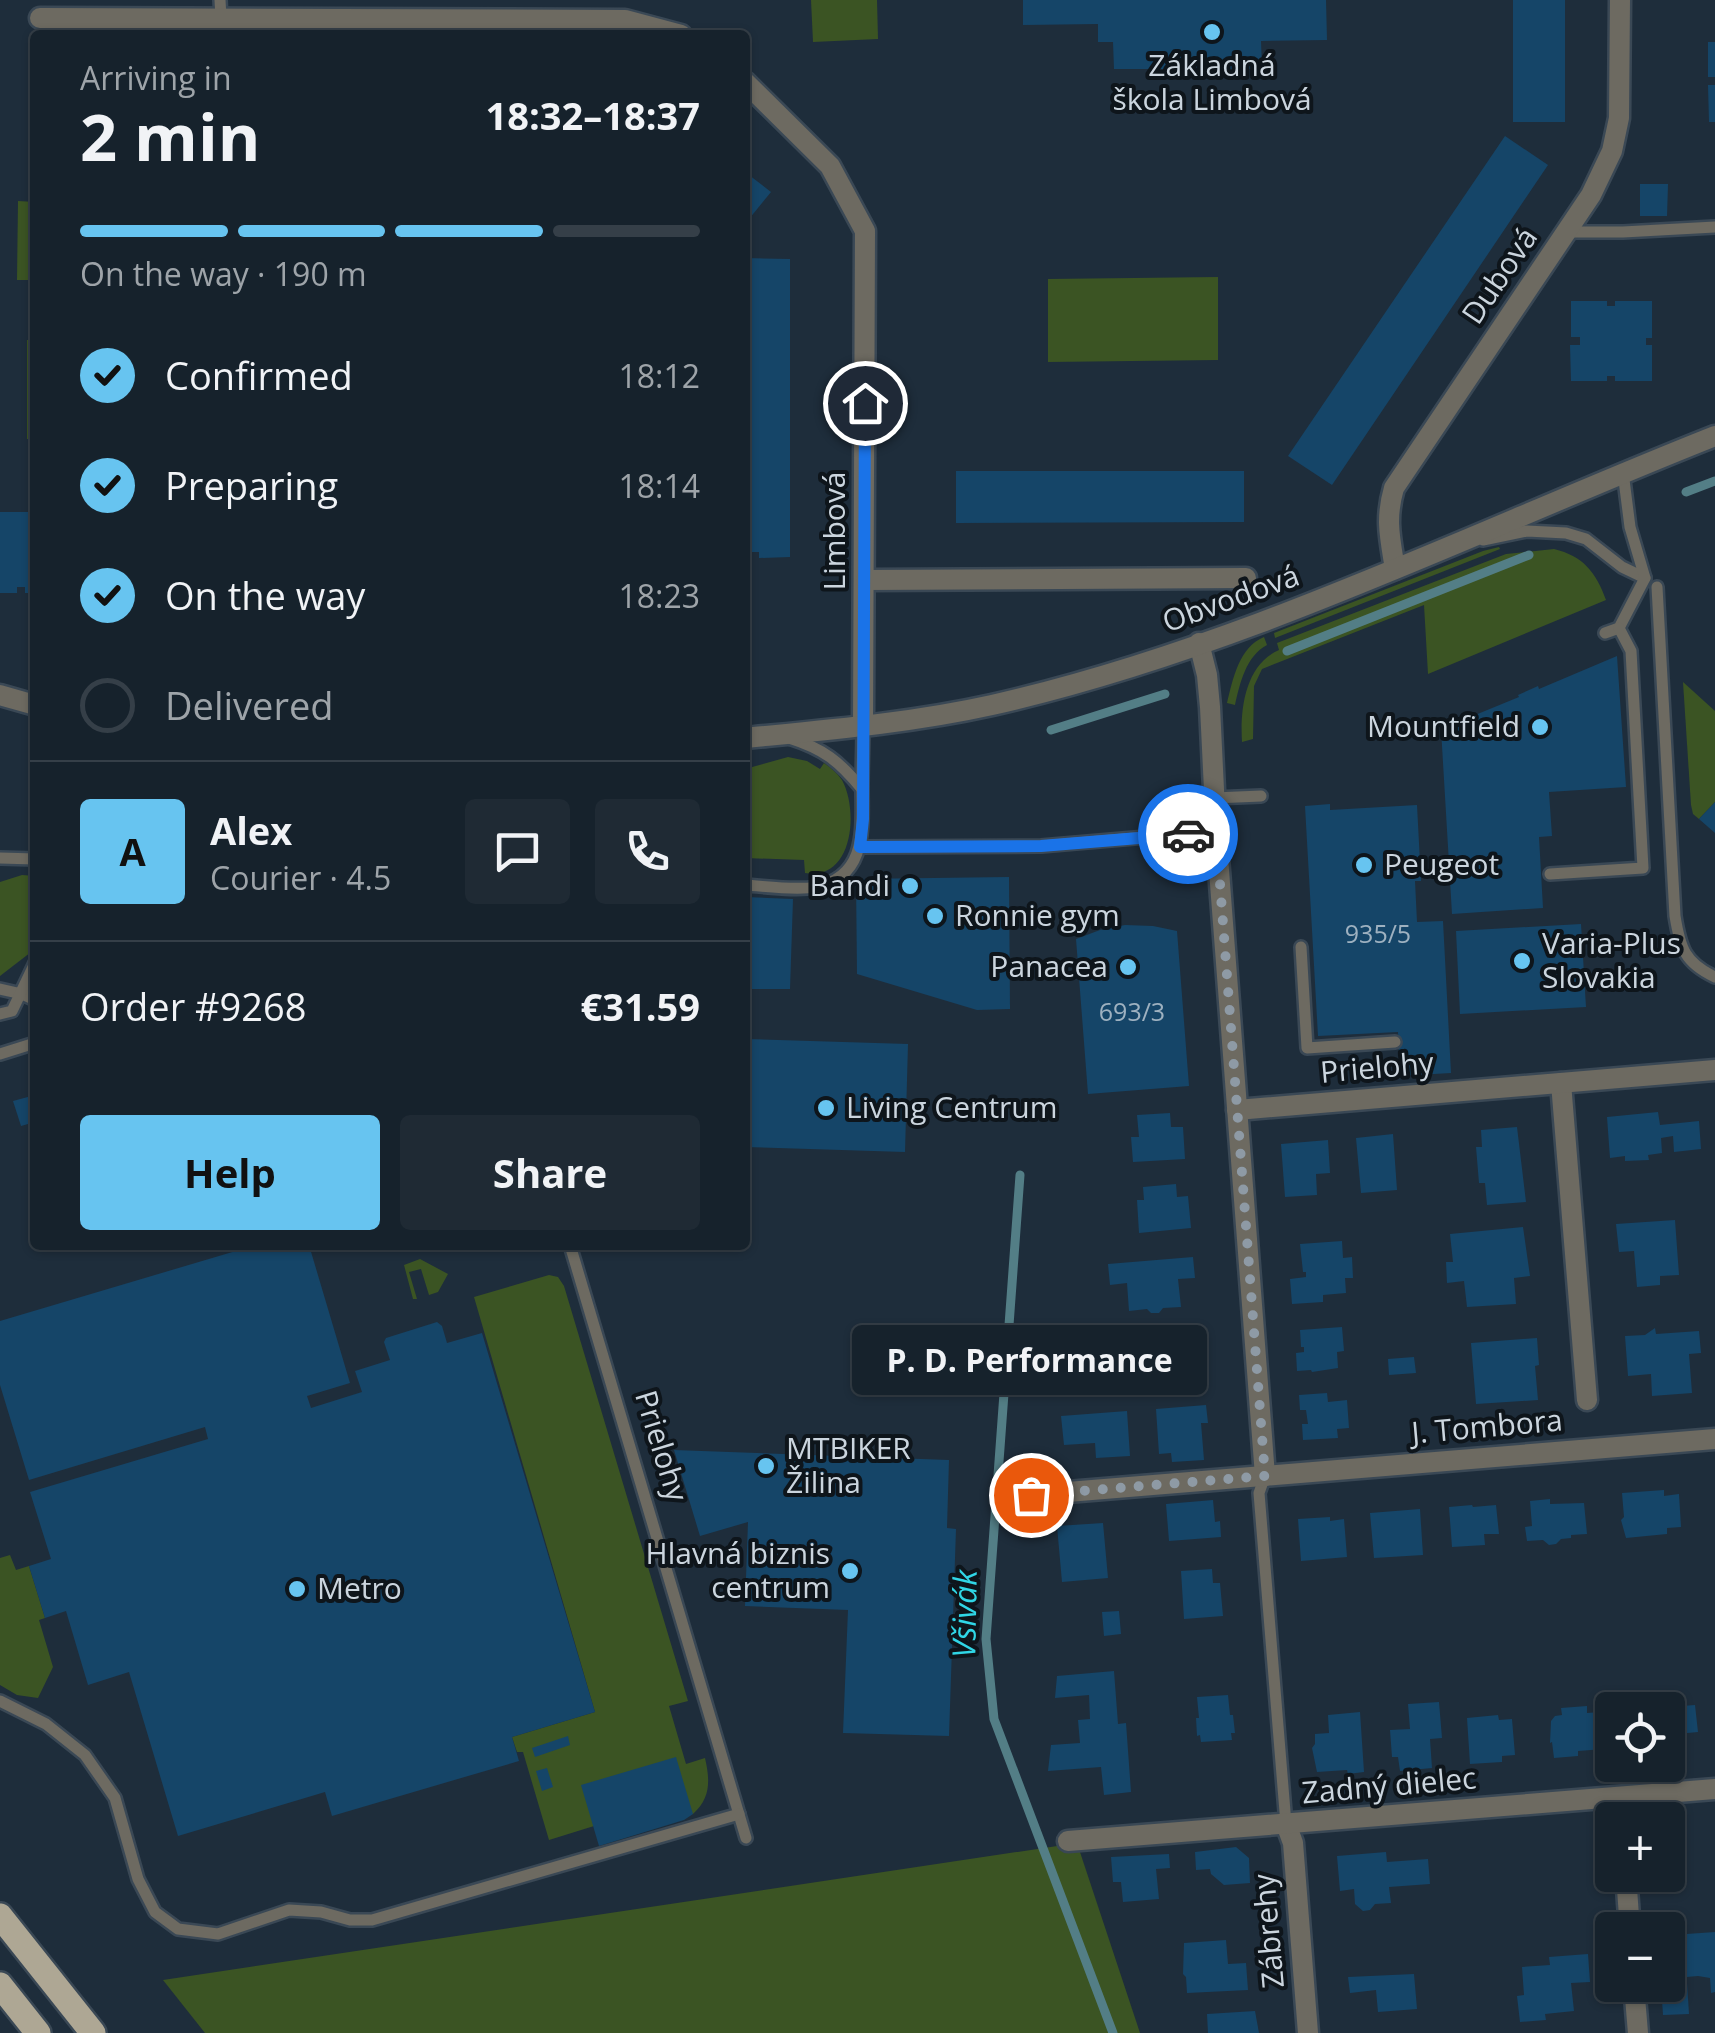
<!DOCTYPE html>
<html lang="en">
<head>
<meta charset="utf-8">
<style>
	body { margin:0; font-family:"Open Sans",sans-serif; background:#1f2a34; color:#f1f3f6; height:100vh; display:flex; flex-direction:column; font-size:38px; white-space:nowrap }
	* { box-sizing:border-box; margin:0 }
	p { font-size:32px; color:#9ea4a9 }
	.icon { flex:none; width:55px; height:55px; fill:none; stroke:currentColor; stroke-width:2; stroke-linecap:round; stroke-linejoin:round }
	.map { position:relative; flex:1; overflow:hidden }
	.details { position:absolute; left:30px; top:30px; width:720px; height:1220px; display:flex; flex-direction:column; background:#16222c; border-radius:10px; box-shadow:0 2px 8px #0004,0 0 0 2px #353f48 }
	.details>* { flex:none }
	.tools { position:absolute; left:1595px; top:1692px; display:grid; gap:20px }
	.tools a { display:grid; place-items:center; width:90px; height:90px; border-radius:10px; background:#16222c; box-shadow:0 2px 8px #0004,0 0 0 2px #353f48; font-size:50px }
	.pin { position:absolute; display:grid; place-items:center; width:85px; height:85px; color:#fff; margin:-42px; border:5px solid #fff; border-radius:50%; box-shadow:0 2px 10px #0007 }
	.courier { position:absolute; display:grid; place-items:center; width:100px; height:100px; margin:-50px; border:8px solid #1a73e8; border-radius:50%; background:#fff; color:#222; box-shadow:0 2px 12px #0007 }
	.bubble { position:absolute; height:70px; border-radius:10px; background:#16222c; box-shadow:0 2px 8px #0004,0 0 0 2px #353f48; font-size:32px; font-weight:700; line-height:70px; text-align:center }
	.headline em { font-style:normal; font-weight:700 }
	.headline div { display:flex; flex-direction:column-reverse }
	.headline { display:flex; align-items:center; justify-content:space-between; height:170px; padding:0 50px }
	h1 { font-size:65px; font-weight:700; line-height:75px }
	.bar { display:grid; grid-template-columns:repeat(4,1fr); gap:15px 10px; align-content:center; height:120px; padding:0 50px }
	.bar i { height:12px; border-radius:8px; background:#353f48 }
	.bar .selected { background:#67c4f0 }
	.bar p { grid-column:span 4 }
	.line { display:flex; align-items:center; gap:25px; padding:0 50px; border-top:2px solid #353f48 }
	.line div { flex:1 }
	.round { display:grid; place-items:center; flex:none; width:105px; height:105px; border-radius:10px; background:#1f2a34 }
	ol { padding:0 50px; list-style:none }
	li { display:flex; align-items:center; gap:30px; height:110px }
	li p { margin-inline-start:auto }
	li .icon { padding:10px; border-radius:50%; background:#67c4f0; color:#111; stroke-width:4 }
	li:last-child { color:#9ea4a9 }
	li i { width:55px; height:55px; border:5px solid #353f48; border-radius:50% }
	.action { display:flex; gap:20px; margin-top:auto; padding:20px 50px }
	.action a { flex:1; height:115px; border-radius:10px; background:#67c4f0; color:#111; font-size:40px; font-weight:700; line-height:115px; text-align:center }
	.action a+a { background:#1f2a34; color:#f1f3f6 }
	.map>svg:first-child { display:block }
	.green { fill:#3b5423 }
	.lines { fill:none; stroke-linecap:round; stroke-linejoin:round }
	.stream { stroke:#537e86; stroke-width:9 }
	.building { fill:#154568 }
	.lane-casing { stroke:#3a4855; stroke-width:16 }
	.street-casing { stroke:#3a4855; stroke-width:25 }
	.primary-casing { stroke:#3a4855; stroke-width:30 }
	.lane { stroke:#6d6a61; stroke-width:11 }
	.street { stroke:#6d6a61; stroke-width:20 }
	.primary { stroke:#aea794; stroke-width:25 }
	.done { stroke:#8e9aa5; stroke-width:10; stroke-dasharray:0 18 }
	.route { stroke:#1a73e8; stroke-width:12 }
	.poi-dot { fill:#67c4f0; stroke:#0e151b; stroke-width:4 }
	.labels { text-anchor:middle; stroke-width:8; stroke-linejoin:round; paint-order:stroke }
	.number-label { font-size:25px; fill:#9eb1c0 }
	.poi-label { font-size:30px; fill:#cbd5de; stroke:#0e151b; text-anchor:start }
	.street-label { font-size:30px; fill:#cbd5de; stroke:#0e151b }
	.water-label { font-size:32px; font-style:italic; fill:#30d6e6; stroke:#0e151b }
</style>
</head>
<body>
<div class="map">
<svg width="1715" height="2033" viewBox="0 0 1715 2033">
	<rect width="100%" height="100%" fill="#1e2d3b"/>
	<!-- green -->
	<g class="green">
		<polygon points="811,0 877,0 878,39 813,42"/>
		<polygon points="18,201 35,202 35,280 17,280"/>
		<polygon points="1218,277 1218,360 1048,362 1048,279"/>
		<rect x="27" y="340" width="8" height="99"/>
		<polygon points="1499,547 1500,549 1275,638 1274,633 1483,551"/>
		<path d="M1554 549C1583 556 1596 572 1606 600L1428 674 1424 605 1262 669 1254 686 1253 739 1242 742C1240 709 1245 665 1279 650L1277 643 1506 554Z"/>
		<path d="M1264 637 1267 645C1246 656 1240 683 1235 705L1227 703C1233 679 1239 647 1264 637Z"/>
		<polygon points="1683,682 1715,711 1715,802 1699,819 1693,814 1691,805"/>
		<path d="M788 757 807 761 820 769 824 763C831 768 837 773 842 780 859 811 853 881 805 873L804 860 745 858V769Z"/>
		<polygon points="22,875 35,876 35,949 0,976 0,882"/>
		<polygon points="420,1259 448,1274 438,1292 429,1295 421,1269 409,1272 417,1299 413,1299 404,1265"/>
		<path d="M549 1275 558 1277 564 1286 688 1701 669 1706 686 1764 705 1758C710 1780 711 1798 693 1814L594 1826 549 1840 523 1752H517L512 1737 595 1712 474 1297Z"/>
		<polygon points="10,1555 16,1570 29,1566 45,1618 39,1620 53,1667 38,1698 17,1695 0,1685 0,1558"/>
		<polygon points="1077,1843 1140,2033 205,2033 163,1980"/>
	</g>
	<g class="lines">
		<!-- stream -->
		<g class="stream">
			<polyline points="1686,492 1715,481"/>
			<polyline points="1287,651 1529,555"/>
			<polyline points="1051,730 1165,694"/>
			<polyline points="1020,1175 986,1639 994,1719 1113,2033"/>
		</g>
	</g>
	<!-- building -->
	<g class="building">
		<polygon points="1023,0 1326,0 1327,40 1261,41 1262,67 1254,69 1114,69 1113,42 1098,42 1098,24 1023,25"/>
		<rect x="1513" y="0" width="52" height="122"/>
		<rect x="1708" y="42" width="7" height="35"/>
		<polygon points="1708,85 1715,85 1715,122 1709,122"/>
		<polygon points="1505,136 1548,165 1332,485 1288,456"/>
		<polygon points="745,172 771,192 745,224"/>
		<polygon points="1640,184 1668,184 1667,216 1640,216"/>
		<polygon points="745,258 790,259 790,557 759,558 759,552 745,552"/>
		<polygon points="1571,301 1607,301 1607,306 1615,306 1615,301 1652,301 1652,338 1646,338 1646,345 1652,345 1652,381 1615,381 1615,376 1607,376 1607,381 1571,381 1570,345 1580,345 1580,337 1571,337"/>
		<polygon points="956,471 1244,471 1244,522 956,523"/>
		<polygon points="0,512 35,512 35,593 25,593 25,587 17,587 17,593 0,593"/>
		<polygon points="1617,656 1626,787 1549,792 1552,836 1539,837 1543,908 1452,914 1441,729 1519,697 1518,695 1538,686 1539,689"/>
		<polygon points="1715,802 1715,833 1699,819"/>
		<polygon points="1330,804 1330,810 1417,805 1421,881 1415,881 1417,922 1443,921 1451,1073 1400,1076 1398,1032 1318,1036 1305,806"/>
		<polygon points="1009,877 1010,1009 977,1010 857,974 856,879"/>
		<polygon points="745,897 793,899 790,989 745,989"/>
		<polygon points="1581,924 1586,1007 1460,1014 1456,931"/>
		<polygon points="1125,925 1153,926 1177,931 1189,1086 1088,1094 1076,939 1100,930"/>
		<polygon points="745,1039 908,1044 905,1152 745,1147"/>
		<polygon points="35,1095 35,1122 21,1126 13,1101"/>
		<polygon points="1658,1112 1660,1125 1699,1121 1701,1149 1674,1152 1673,1136 1661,1138 1662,1153 1648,1155 1649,1160 1625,1161 1625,1156 1610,1158 1607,1117"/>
		<polygon points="1170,1113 1171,1127 1183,1127 1185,1159 1133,1162 1131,1137 1139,1137 1137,1115"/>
		<polygon points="1517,1127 1526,1202 1487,1205 1485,1183 1479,1183 1476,1147 1482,1147 1481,1130"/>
		<polygon points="1393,1134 1397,1190 1361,1193 1356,1138"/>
		<polygon points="1328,1140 1330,1173 1316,1174 1317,1195 1285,1197 1281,1144"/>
		<polygon points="1176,1184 1177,1197 1188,1196 1191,1228 1139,1233 1137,1200 1144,1200 1143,1187"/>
		<polygon points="1675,1220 1679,1275 1660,1276 1660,1285 1637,1287 1634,1251 1619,1252 1616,1224"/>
		<polygon points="1523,1227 1530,1276 1514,1278 1516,1304 1467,1307 1464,1281 1447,1283 1446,1262 1453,1262 1450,1234"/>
		<polygon points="1342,1241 1343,1258 1352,1257 1353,1278 1345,1278 1346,1293 1323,1295 1323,1302 1292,1304 1290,1279 1306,1277 1306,1272 1303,1272 1300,1244"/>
		<polygon points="256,1245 309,1245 350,1383 307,1396 311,1408 362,1392 355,1371 390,1360 384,1342 386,1338 437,1322 442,1326 447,1343 482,1333 595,1712 512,1737 519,1761 332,1816 325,1792 178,1836 129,1672 88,1685 66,1611 45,1618 29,1566 51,1559 30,1492 208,1439 205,1427 29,1480 0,1385 0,1321"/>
		<polygon points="1193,1257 1195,1278 1178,1279 1181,1307 1163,1308 1159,1313 1151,1313 1147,1309 1129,1311 1127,1283 1110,1285 1108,1264"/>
		<polygon points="1342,1327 1344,1351 1337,1352 1338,1368 1312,1372 1311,1370 1297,1371 1296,1353 1304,1352 1304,1347 1301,1347 1300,1330"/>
		<polygon points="1655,1328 1656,1334 1699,1331 1701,1353 1689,1354 1692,1393 1652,1396 1651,1374 1628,1376 1625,1336 1645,1335"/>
		<polygon points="1199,1331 1200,1351 1184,1353 1186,1380 1169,1381 1165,1386 1156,1386 1152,1382 1135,1384 1133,1357 1116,1358 1115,1338"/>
		<polygon points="1537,1338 1539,1365 1535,1366 1538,1400 1476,1404 1471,1343"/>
		<polygon points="1414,1357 1416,1373 1389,1375 1388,1359"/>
		<polygon points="1327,1393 1328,1402 1347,1400 1349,1428 1337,1429 1338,1438 1303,1440 1302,1424 1308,1424 1306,1410 1300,1410 1299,1395"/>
		<polygon points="1206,1405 1208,1423 1201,1423 1204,1460 1172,1462 1171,1453 1159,1454 1156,1409"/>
		<polygon points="1127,1411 1130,1456 1096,1458 1095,1443 1064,1445 1061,1416"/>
		<polygon points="674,1450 949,1460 947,1528 956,1529 949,1736 843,1733 848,1610 745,1606 748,1522 700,1536"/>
		<polygon points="1664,1490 1664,1496 1679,1494 1681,1527 1667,1528 1667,1534 1626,1538 1621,1520 1624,1517 1622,1493"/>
		<polygon points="1550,1499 1550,1504 1584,1503 1587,1534 1571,1535 1571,1538 1561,1539 1556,1544 1549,1545 1543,1540 1527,1541 1525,1527 1532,1526 1530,1501"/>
		<polygon points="1213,1500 1215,1522 1220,1521 1221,1537 1169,1541 1166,1504"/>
		<polygon points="1472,1505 1473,1507 1496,1505 1499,1534 1484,1534 1485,1545 1452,1547 1449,1507"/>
		<polygon points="1420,1509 1423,1555 1374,1558 1370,1513"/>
		<polygon points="1330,1517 1330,1521 1344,1519 1347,1557 1301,1561 1298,1519"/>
		<polygon points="1103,1523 1108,1578 1062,1582 1057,1526"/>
		<polygon points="1212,1569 1213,1583 1220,1583 1223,1616 1184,1619 1181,1571"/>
		<polygon points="1119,1611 1121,1634 1104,1636 1102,1612"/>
		<polygon points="1114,1671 1118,1724 1126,1723 1131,1792 1104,1795 1101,1767 1048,1771 1051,1745 1080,1743 1078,1720 1090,1719 1089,1695 1055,1698 1057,1676"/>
		<polygon points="1228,1695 1230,1715 1233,1715 1235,1733 1231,1733 1232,1740 1201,1742 1200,1735 1197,1736 1196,1718 1199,1718 1197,1697"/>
		<polygon points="1439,1702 1442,1738 1430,1739 1432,1768 1400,1771 1398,1757 1392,1757 1390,1730 1410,1729 1408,1704"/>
		<polygon points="1695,1705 1698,1732 1677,1734 1678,1744 1668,1745 1668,1707"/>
		<polygon points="1587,1706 1587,1713 1601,1712 1604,1749 1578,1751 1578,1756 1554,1758 1552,1742 1550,1743 1551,1721 1555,1716 1562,1715 1561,1708"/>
		<polygon points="1360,1712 1364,1772 1348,1774 1347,1770 1317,1772 1312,1748 1315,1744 1315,1734 1329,1733 1328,1715"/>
		<polygon points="1498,1715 1499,1720 1512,1719 1515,1755 1502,1756 1502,1762 1470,1764 1467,1718"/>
		<polygon points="568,1736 570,1745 535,1757 532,1748"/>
		<polygon points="676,1757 693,1814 684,1820 599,1846 581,1785"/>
		<polygon points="547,1768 553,1787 542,1791 536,1771"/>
		<polygon points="1236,1847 1249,1858 1250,1883 1224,1885 1211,1874 1210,1869 1196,1870 1195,1852"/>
		<polygon points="1386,1852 1387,1862 1428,1859 1430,1884 1389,1887 1391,1903 1375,1904 1370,1910 1363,1911 1355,1904 1354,1889 1340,1891 1337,1856"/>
		<polygon points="1169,1854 1170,1868 1156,1869 1159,1899 1123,1902 1121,1882 1113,1882 1111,1857"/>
		<polygon points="1715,1932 1715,1992 1711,1993 1710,1978 1698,1976 1675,1978 1674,1956 1670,1952 1669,1945 1673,1940 1672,1935"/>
		<polygon points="1226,1940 1228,1964 1246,1963 1248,1990 1187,1993 1186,1977 1183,1974 1184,1943"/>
		<polygon points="1588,1954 1590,1982 1571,1983 1574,2011 1545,2014 1546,2020 1520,2022 1517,1996 1524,1995 1522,1967 1550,1965 1549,1957"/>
		<polygon points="1414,1974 1417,2009 1378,2012 1376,1990 1350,1993 1348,1977"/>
		<polygon points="1687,1983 1689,2014 1663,2015 1661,1985"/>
		<polygon points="1255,2011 1259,2033 1208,2033 1207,2014"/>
	</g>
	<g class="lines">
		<defs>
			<g id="lane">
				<polyline points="220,0 221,18"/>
				<polyline points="1566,232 1623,232 1715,227"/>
				<polyline points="1483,540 1527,531 1566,533 1586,539 1622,567 1645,578"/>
				<path d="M1657 587 1675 916C1680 948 1685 963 1715 977"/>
				<polyline points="1605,633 1619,628 1645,578 1630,527 1623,472"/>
				<path d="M789 738C824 749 839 761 862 789"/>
				<polyline points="1214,798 1261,796"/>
				<polyline points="860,847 1041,846 1216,831"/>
				<polyline points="0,858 35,859"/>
				<polyline points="1550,874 1643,868 1631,651 1619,628"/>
				<path d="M745 885C764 886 797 891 815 887 868 877 862 828 862 787 862 767 863 746 863 725"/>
				<polyline points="1301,947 1307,1048 1395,1042"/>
				<polyline points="0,989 22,994 35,1000"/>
				<polyline points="0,1014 12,1011 35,963"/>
				<polyline points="0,1054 35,1043"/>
				<polyline points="570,1245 746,1838"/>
				<polyline points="1265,1476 1259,1493 1286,1824"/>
				<polyline points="0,1701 46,1724 85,1755 115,1798 138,1879 155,1912 178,1929 218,1934 289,1910 321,1912 350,1920 372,1920 739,1814"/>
			</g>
			<g id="street">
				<polyline points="40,18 625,20 681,35"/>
				<polyline points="745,82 830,166 865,231 863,725"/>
				<path d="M1395 569C1390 538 1385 519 1394 488L1591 195 1612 151 1619 118 1620 0"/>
				<polyline points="866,580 1246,578"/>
				<polyline points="1199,643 1207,675 1210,707 1216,831 1265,1476"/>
				<polyline points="0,695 35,705"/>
				<path d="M745 738C827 730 911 723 992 705 1243 648 1477 530 1715 436"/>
				<polyline points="1561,1083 1587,1400"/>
				<polyline points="1237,1110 1715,1070"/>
				<polyline points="1031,1495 1715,1439"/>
				<polyline points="1286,1824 1293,1843 1308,2033"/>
				<polyline points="1068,1841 1715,1789"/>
				<polyline points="1626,1875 1630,1930"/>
				<polyline points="1634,1985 1638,2033"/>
			</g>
			<g id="primary">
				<polyline points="0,1916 93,2033"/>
				<polyline points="0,1985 38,2033"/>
			</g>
		</defs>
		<!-- lane casing -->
		<use href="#lane" class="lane-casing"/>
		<!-- street casing -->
		<use href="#street" class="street-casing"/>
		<!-- primary casing -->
		<use href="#primary" class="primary-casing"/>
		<!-- lane -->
		<use href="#lane" class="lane"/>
		<!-- street -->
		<use href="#street" class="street"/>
		<!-- primary -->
		<use href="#primary" class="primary"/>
	</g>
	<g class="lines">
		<!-- done -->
		<polyline class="done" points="1031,1495 1265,1476 1216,831 1188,834"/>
		<!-- route -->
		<polyline class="route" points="865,403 863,819 860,847 1041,846 1188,834"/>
	</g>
	<!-- markers -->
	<g class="poi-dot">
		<circle cx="1212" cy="32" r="10"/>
		<circle cx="1540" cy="727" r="10"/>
		<circle cx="1364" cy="865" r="10"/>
		<circle cx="910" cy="886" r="10"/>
		<circle cx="935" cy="916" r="10"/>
		<circle cx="1522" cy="961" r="10"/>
		<circle cx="1128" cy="967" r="10"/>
		<circle cx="826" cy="1108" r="10"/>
		<circle cx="766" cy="1466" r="10"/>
		<circle cx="850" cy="1571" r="10"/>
		<circle cx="297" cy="1589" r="10"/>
	</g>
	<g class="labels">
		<!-- number labels -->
		<g class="number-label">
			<text x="1378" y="943">935/5</text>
			<text x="1132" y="1021">693/3</text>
		</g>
		<!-- poi labels -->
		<g class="poi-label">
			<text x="1212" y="76" text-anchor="middle">Základná<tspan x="1212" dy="34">škola Limbová</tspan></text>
			<text x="1520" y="737" text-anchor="end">Mountfield</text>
			<text x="1384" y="875">Peugeot</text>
			<text x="890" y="896" text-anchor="end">Bandi</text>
			<text x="955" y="926">Ronnie gym</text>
			<text x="1542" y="954">Varia-Plus<tspan x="1542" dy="34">Slovakia</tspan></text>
			<text x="1108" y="977" text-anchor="end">Panacea</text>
			<text x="846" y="1118">Living Centrum</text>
			<text x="786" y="1459">MTBIKER<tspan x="786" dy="34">Žilina</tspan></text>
			<text x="830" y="1564" text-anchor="end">Hlavná biznis<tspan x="830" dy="34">centrum</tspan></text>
			<text x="317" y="1599">Metro</text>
		</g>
		<!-- street labels -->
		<g class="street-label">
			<text transform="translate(1500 276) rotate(-56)" y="10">Dubová</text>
			<text transform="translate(835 531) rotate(-90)" y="10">Limbová</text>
			<text transform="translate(1231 599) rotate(-20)" y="10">Obvodová</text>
			<text transform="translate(1377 1068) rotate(-5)" y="10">Prielohy</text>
			<text transform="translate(1487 1427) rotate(-5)" y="10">J. Tombora</text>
			<text transform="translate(661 1446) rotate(73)" y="10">Prielohy</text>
			<text transform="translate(1389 1786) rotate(-5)" y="10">Zadný dielec</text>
			<text transform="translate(1269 1931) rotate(-95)" y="10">Zábrehy</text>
		</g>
		<!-- water labels -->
		<g class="water-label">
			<text transform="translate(965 1614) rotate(-89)" y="11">Všivák</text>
		</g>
	</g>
</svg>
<div class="tools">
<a><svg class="icon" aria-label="locate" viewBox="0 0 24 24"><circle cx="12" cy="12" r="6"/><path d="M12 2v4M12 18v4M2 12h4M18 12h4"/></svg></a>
<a>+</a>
<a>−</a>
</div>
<div class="pin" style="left:1031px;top:1495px;background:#ea580c"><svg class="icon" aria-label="bag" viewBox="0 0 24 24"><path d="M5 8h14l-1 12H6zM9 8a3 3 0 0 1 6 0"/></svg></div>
<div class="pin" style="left:865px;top:403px;background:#1f2937"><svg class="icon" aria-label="home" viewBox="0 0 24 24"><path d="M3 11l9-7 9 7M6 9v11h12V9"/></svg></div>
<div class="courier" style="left:1188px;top:834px"><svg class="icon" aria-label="car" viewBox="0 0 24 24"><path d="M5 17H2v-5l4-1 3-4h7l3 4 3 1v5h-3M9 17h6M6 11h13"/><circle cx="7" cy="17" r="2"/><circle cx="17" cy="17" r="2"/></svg></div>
<div class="bubble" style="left:852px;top:1325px;width:355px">P. D. Performance</div>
<section class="details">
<div class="headline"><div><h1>2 min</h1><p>Arriving in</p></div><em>18:32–18:37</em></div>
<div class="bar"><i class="selected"></i><i class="selected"></i><i class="selected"></i><i></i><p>On the way · 190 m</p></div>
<ol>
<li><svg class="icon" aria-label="check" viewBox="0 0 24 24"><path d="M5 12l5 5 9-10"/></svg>Confirmed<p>18:12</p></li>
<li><svg class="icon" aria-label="check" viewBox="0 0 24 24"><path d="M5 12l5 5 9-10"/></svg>Preparing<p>18:14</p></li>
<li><svg class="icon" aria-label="check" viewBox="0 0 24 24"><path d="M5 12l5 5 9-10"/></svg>On the way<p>18:23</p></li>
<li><i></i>Delivered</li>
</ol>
<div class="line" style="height:180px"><b class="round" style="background:#67c4f0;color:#111">A</b><div><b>Alex</b><p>Courier · 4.5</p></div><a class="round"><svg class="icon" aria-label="chat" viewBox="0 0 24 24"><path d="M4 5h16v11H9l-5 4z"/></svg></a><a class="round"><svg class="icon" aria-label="phone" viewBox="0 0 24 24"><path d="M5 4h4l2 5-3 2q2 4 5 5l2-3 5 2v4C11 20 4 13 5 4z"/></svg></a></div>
<div class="line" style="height:130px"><div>Order #9268</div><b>€31.59</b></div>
<div class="action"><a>Help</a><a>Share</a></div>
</section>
</div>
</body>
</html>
